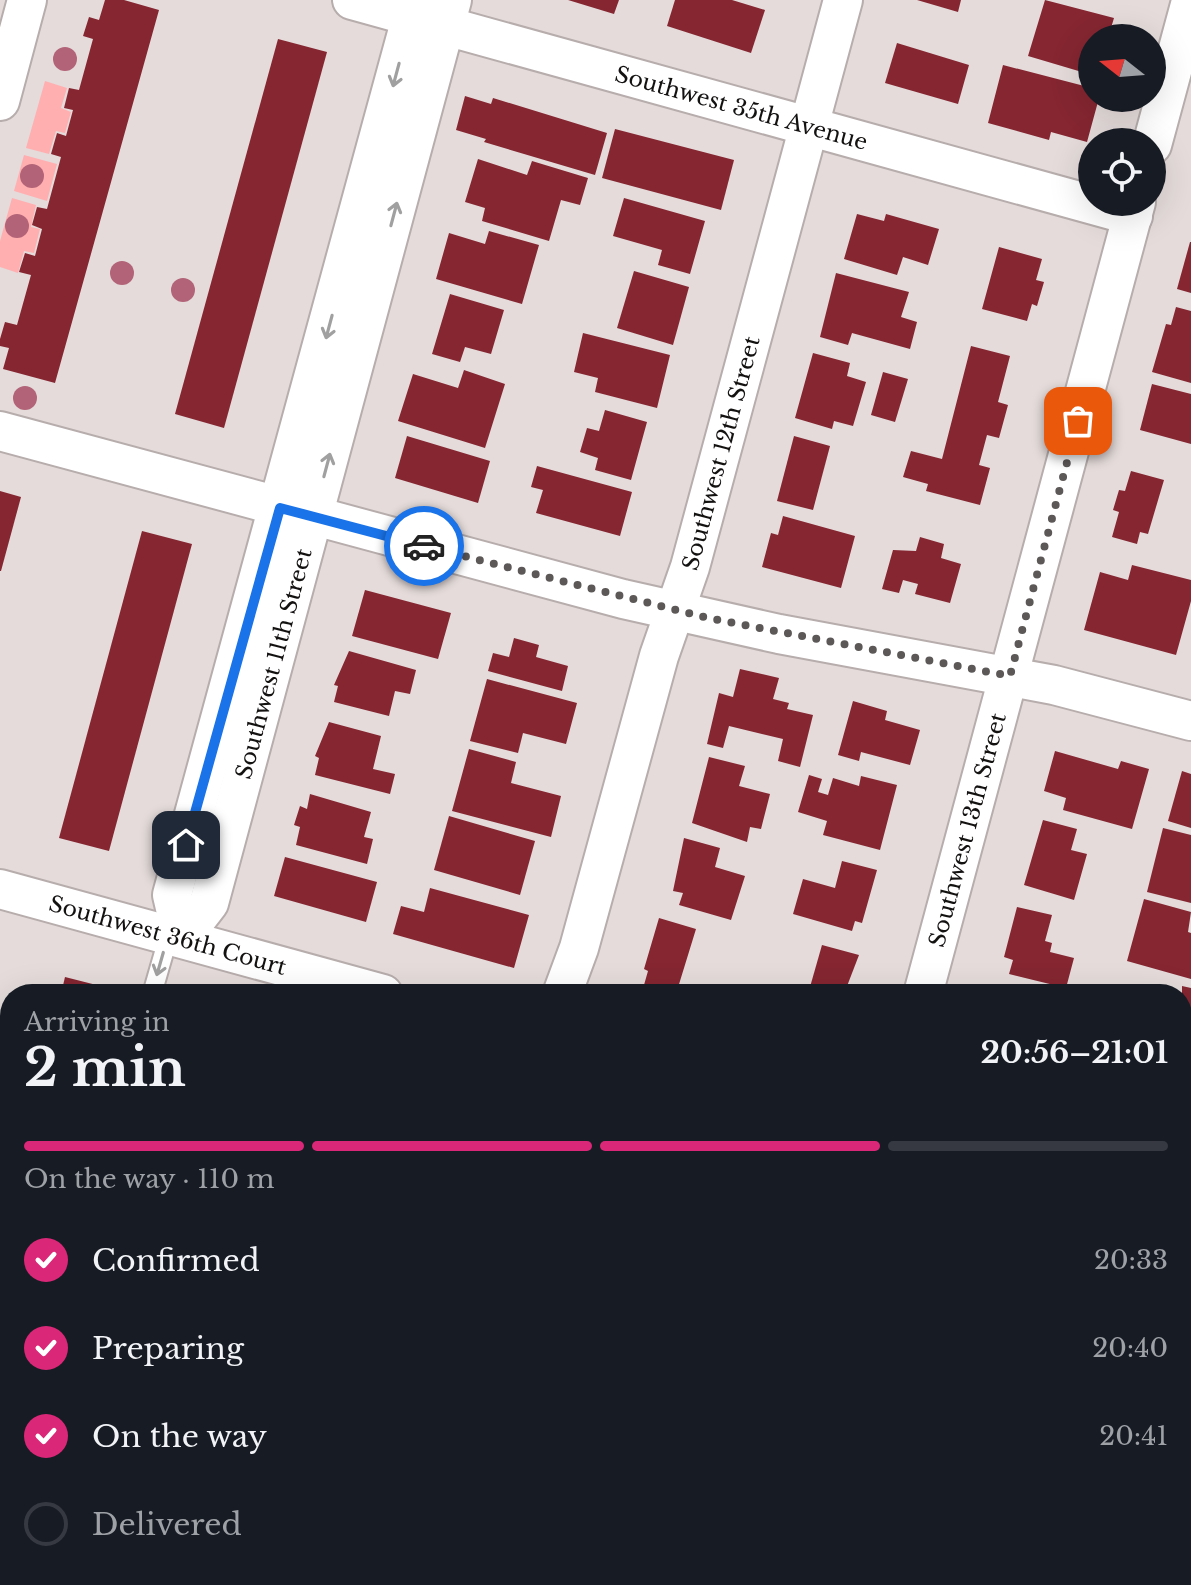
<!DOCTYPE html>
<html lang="en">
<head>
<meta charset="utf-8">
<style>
	body { margin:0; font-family:"Libre Baskerville",serif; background:#242831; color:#f1f3f6; height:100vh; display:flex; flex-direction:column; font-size:30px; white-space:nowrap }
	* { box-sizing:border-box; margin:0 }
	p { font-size:26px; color:#9ea1a6 }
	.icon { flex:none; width:44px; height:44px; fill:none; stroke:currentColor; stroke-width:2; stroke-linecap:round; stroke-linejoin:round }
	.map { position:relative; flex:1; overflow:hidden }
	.details { position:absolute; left:0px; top:984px; width:1192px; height:602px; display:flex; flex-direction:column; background:#171b24; border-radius:32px 32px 0 0; box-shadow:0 8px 32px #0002 }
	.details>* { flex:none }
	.needle { width:52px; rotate:287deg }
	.fabs { position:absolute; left:1078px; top:24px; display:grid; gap:16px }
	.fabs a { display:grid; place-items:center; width:88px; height:88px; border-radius:50%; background:#171b24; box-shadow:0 8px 32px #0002; font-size:40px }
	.pin { position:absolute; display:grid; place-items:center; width:68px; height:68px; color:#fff; margin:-34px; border-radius:16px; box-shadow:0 4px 12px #0006 }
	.courier { position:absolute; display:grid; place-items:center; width:80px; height:80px; margin:-40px; border:6px solid #1a73e8; border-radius:50%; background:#fff; color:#222; box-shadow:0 2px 10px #0007 }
	.head em { font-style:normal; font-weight:700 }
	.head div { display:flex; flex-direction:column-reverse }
	.head { display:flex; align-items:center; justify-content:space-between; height:136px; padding:0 24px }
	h1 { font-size:52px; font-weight:700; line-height:60px }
	.bar { display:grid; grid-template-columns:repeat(4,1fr); gap:12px 8px; align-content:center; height:96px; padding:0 24px }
	.bar i { height:10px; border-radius:6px; background:#363941 }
	.bar .current { background:#db2777 }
	.bar p { grid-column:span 4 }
	ol { padding:0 24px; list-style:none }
	li { display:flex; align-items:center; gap:24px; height:88px }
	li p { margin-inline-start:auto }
	li .icon { padding:8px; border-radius:50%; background:#db2777; color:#fff; stroke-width:4 }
	li:last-child { color:#9ea1a6 }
	li i { width:44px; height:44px; border:4px solid #363941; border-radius:50% }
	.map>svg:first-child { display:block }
	.green { fill:#ffafb0 }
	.building { fill:#852631 }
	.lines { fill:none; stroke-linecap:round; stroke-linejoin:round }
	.service-casing { stroke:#b7adad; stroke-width:22 }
	.minor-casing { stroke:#b7adad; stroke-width:42 }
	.secondary-casing { stroke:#b7adad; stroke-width:48 }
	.service { stroke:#fff; stroke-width:18 }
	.minor { stroke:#fff; stroke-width:38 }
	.secondary { stroke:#eed8d9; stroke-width:44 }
	.tree { fill:#b26377 }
	.oneway { stroke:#a1a0a0 }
	.done { stroke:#5d5858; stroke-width:8; stroke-dasharray:0 14.4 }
	.route { stroke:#1a73e8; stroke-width:10 }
	.labels { text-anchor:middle; stroke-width:8; stroke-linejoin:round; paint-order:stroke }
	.street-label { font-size:22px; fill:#141111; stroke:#e5dbdb }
</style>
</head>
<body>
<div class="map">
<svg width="1191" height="1585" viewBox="0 0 1191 1585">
	<rect width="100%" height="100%" fill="#e5dbdb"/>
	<!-- green -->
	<g class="green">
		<polygon points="45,81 67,88 61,108 71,112 65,133 56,131 49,154 26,148"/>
		<polygon points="24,155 57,164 47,201 14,191"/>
		<polygon points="12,198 36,205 31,227 40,229 34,253 24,251 18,273 0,267 0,241"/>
	</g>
	<!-- building -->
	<g class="building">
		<polygon points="105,0 124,0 159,10 55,383 3,369 9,348 0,346 0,339 5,322 17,325 31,275 19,272 25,253 35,256 42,229 32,225 37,207 47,209 61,157 51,154 57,133 66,136 73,110 64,108 69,88 79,90 93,39 83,36 89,17 99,20"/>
		<polygon points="568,0 619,0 614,14"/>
		<polygon points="675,0 732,0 765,10 751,53 667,26"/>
		<polygon points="917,0 961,0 958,12"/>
		<polygon points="1045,0 1114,18 1108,38 1092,38 1092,75 1028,56"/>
		<polygon points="278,39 327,52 224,428 175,414"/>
		<polygon points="897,43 969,65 958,104 885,83"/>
		<polygon points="1003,65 1092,88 1092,98 1099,98 1087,142 1051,132 1049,140 988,123"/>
		<polygon points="465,96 491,104 493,98 607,133 595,175 484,142 486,139 456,130"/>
		<polygon points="615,129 734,160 721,210 602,178"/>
		<polygon points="478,159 527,175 532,161 588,178 580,205 561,200 549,241 482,221 485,208 465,202"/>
		<polygon points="624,198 705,221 690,274 658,265 662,250 613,236"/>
		<polygon points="857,214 884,221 886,214 939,229 928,265 903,257 897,275 844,259"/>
		<polygon points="489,231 539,245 522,304 436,279 449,233 485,244"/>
		<polygon points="1190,242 1191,242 1191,293 1177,289"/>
		<polygon points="999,247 1042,259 1036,280 1044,282 1037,306 1032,304 1027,321 982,309"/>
		<polygon points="634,271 689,287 673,345 617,328"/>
		<polygon points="836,273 909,292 901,317 917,322 910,349 852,333 848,345 820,337"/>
		<polygon points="450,294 504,310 491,354 465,347 460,362 432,354"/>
		<polygon points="1176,307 1191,311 1191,383 1152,372 1166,324 1171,325"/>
		<polygon points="583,333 670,355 657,408 595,392 598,378 574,372"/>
		<polygon points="971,346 1010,356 998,402 1008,405 999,438 987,435 979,465 990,468 980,505 926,491 928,484 903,477 911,451 942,459"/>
		<polygon points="813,353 850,363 847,376 866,382 853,426 834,421 832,429 795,418"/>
		<polygon points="464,370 505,384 485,448 398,421 413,374 458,388"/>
		<polygon points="883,372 908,379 895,422 871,415"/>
		<polygon points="1152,384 1191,394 1191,444 1140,430"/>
		<polygon points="605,410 647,422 631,480 595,470 598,458 580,452 587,428 599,431"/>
		<polygon points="407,436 490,461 478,503 395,478"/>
		<polygon points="794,436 830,446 813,510 777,501"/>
		<polygon points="537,466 632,492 620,536 536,513 543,490 531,487"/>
		<polygon points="1131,471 1164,480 1148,534 1140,532 1137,544 1112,537 1119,512 1113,510 1119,490 1125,491"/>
		<polygon points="0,491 21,497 1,571 0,571"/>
		<polygon points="783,516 855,536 841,588 762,567 771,533 778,535"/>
		<polygon points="142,531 192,544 109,851 59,838"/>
		<polygon points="920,537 944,544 941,558 961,564 950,603 915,594 918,584 903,580 899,593 882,589 893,550 916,551"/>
		<polygon points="1132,565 1191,580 1191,601 1176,655 1084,630 1100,572 1128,580"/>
		<polygon points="365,590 451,613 438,659 352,636"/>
		<polygon points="514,638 539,645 536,657 568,666 562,691 488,671 493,653 509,657"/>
		<polygon points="349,651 416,670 410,694 395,691 389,716 334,702 338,686 334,685"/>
		<polygon points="740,669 779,678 773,699 789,703 787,709 813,715 800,767 778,761 783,739 729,726 723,748 707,744 719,693 733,697"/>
		<polygon points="487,679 577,703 566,744 523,733 518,753 470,741"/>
		<polygon points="853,701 887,711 885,720 920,730 910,765 861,752 859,761 838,755"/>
		<polygon points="329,722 381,736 373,769 395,774 390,794 315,775 319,758 315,756"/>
		<polygon points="469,749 516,762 511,783 561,796 551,837 452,811"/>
		<polygon points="1055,751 1118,769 1121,761 1149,769 1132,829 1063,810 1066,798 1044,791"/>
		<polygon points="709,757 745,766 739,786 770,794 761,829 750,827 747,842 692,823"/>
		<polygon points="1182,771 1191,774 1191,828 1168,821"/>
		<polygon points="809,775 822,779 818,792 828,795 833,778 859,786 861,776 897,785 880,850 823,835 827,821 798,812"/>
		<polygon points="310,794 371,812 364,837 373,839 367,864 296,845 300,827 294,825 300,806 307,809"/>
		<polygon points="449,816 535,841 520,895 434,870"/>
		<polygon points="1043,820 1077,829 1071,850 1087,854 1074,900 1024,885"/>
		<polygon points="1163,828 1191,835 1191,903 1147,892"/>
		<polygon points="684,838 720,848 715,867 745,876 731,920 679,905 683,893 673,891"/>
		<polygon points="285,857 377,882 366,922 274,896"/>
		<polygon points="842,861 877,870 862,923 855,921 852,931 793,914 803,879 835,888"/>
		<polygon points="430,888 529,915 514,968 393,934 401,906 424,912"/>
		<polygon points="1144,899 1191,912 1188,932 1191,933 1191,979 1127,961"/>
		<polygon points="1017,907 1052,915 1045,941 1052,943 1050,952 1074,958 1066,988 1009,974 1013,960 1004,957"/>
		<polygon points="659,918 696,929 676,994 644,985 648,971 644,969"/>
		<polygon points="822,945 859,955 844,994 808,994"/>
		<polygon points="65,977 128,993 128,994 61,994"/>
		<polygon points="989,986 1014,993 1013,994 987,994"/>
		<polygon points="1182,986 1191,988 1191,1052 1183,1050 1188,1033 1182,1032"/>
		<polygon points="1182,1065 1191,1067 1191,1120 1182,1118"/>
		<polygon points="1182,1153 1188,1155 1183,1173 1182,1173"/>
		<polygon points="10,1226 10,1316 0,1313 0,1257"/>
		<polygon points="9,1504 10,1504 10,1534 2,1532"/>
		<polygon points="39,1576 76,1576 74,1585 36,1585"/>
		<polygon points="234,1576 370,1576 368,1585 232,1585"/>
	</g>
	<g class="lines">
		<defs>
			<g id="service">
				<polyline points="152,994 169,935"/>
				<polyline points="0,1236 10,1199"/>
				<polyline points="372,1585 374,1576"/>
			</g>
			<g id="minor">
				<path id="s1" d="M352 0 1133 216"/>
				<polyline points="0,101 27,0"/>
				<polyline points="1152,145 1191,1"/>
				<polyline points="0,431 623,599 779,634 1054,685 1191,721"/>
				<path id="s2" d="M0 889 383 994"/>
				<path id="s3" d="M182 938 209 903 452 0"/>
				<polyline points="182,938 172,895 416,0"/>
				<path id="s4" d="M562 994 579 948 659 656 690 567 843 0"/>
				<path id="s5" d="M923 994 1136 202"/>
				<polyline points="1182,1453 1191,1420"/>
				<polyline points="168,1585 171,1576"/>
				<polyline points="593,1585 596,1576"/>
				<polyline points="760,1585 763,1576"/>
				<polyline points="1146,1585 1149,1576"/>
			</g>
			<g id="secondary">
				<polyline points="0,1401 10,1403"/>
				<polyline points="662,1576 695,1585"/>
			</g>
		</defs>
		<!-- service casing -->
		<use href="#service" class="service-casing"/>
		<!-- minor casing -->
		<use href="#minor" class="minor-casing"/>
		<!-- secondary casing -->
		<use href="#secondary" class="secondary-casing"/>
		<!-- service -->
		<use href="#service" class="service"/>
		<!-- minor -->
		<use href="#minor" class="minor"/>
		<!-- secondary -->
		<use href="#secondary" class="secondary"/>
	</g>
	<!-- trees -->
	<g class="tree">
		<circle cx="65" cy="59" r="12"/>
		<circle cx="32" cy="176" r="12"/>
		<circle cx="17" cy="226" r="12"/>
		<circle cx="122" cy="273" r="12"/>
		<circle cx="183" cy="290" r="12"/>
		<circle cx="25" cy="398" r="12"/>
	</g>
	<!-- one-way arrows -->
	<defs><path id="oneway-shaft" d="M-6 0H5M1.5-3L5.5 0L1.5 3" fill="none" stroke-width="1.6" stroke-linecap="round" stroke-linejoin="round" transform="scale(2)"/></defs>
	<g class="oneway">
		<use href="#oneway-shaft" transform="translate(396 75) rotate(105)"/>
		<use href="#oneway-shaft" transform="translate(394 214) rotate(-75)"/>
		<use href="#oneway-shaft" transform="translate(329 327) rotate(105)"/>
		<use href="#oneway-shaft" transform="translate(327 465) rotate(-75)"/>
		<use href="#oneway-shaft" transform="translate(160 964) rotate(106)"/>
	</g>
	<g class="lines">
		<!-- done -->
		<polyline class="done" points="424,546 708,618 1010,676 1078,421"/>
		<!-- route -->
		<polyline class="route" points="186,845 280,508 424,546"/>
	</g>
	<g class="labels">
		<!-- street labels -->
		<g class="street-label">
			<text dy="8" stroke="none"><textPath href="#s1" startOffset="404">Southwest 35th Avenue</textPath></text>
			<text dy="8" stroke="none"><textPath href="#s4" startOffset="564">Southwest 12th Street</textPath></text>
			<text dy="8" stroke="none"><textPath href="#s3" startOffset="292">Southwest 11th Street</textPath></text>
			<text dy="8" stroke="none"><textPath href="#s5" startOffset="170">Southwest 13th Street</textPath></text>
			<text dy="8" stroke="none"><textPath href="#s2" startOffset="174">Southwest 36th Court</textPath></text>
		</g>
	</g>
</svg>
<div class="fabs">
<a><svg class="needle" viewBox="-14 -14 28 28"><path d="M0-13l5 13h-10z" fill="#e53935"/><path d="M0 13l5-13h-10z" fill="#9ea1a6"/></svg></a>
<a><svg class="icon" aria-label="locate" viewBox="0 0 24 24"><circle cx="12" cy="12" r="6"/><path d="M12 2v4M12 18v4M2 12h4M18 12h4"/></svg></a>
</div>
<div class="pin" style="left:1078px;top:421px;background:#ea580c"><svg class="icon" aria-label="bag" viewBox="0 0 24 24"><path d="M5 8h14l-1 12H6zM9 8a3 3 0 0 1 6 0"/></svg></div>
<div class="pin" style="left:186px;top:845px;background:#1f2937"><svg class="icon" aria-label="home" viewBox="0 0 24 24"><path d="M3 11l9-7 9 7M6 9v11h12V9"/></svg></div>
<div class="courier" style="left:424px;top:546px"><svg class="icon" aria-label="car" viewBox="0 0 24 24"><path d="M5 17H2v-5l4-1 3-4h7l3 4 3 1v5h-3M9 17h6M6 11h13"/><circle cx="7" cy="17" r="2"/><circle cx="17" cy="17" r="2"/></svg></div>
<section class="details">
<div class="head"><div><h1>2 min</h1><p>Arriving in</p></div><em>20:56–21:01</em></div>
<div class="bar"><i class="current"></i><i class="current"></i><i class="current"></i><i></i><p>On the way · 110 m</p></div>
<ol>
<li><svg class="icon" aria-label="check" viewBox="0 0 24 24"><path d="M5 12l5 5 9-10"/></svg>Confirmed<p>20:33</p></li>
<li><svg class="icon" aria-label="check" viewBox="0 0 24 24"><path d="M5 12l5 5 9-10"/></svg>Preparing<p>20:40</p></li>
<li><svg class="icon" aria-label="check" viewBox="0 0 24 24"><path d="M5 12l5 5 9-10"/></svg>On the way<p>20:41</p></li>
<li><i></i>Delivered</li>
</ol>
</section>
</div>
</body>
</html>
